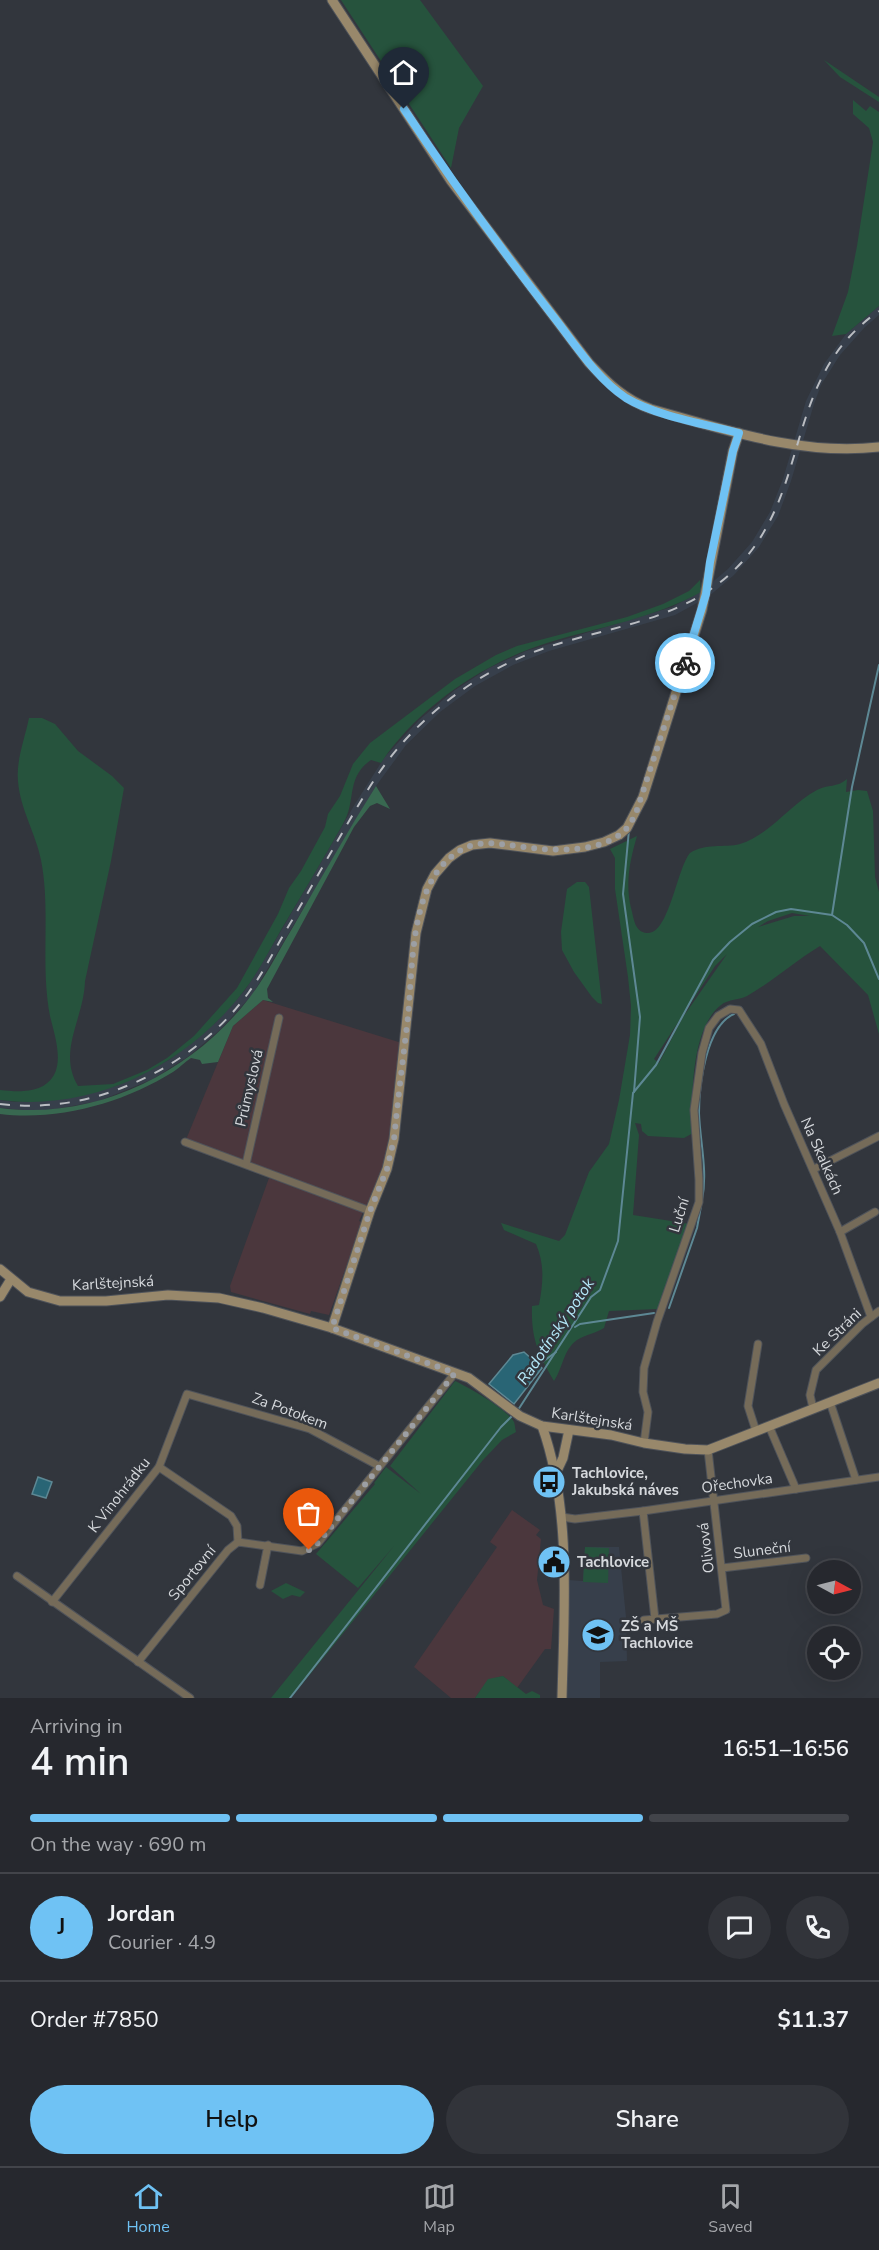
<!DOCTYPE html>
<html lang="en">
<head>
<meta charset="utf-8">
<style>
	body { margin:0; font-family:"Nunito Sans",sans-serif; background:#32343a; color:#f1f3f6; height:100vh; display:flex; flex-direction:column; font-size:22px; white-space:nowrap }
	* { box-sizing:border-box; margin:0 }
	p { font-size:20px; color:#a4a6aa }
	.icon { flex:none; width:33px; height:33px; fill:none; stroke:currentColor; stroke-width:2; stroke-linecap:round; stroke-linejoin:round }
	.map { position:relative; height:1698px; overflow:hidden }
	.details { display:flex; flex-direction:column; background:#26282e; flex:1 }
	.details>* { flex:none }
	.needle { width:39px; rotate:97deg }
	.tools { position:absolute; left:807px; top:1560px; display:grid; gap:12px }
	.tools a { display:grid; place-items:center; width:54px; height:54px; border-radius:50%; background:#26282e; box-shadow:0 6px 24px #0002,0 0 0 2px #42444a; font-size:30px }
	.pin { position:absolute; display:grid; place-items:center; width:51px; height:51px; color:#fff; margin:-62px -26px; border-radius:50% 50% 50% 0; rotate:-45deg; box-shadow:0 0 6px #0007 }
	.pin .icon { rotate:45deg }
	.courier { position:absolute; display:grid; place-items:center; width:60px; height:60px; margin:-30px; border:4px solid #6fc2f4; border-radius:50%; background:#fff; color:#222; box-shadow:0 2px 8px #0007 }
	.headline em { font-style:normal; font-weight:600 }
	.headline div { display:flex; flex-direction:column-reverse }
	.headline { display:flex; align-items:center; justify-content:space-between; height:102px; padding:0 30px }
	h1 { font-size:39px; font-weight:600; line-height:45px }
	.bar { display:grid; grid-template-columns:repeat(4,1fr); gap:9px 6px; align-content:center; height:72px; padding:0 30px }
	.bar i { height:8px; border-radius:4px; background:#42444a }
	.bar .on { background:#6fc2f4 }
	.bar p { grid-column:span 4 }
	.line { display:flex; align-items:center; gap:15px; padding:0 30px; border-top:2px solid #42444a }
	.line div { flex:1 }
	.round { display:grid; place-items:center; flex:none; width:63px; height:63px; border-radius:32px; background:#32343a }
	.cta { display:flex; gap:12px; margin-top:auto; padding:12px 30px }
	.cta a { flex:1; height:69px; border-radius:36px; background:#6fc2f4; color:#111; font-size:24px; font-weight:600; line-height:69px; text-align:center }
	.cta a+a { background:#32343a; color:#f1f3f6 }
	.menu { display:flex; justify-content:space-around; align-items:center; height:84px; border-top:2px solid #42444a; background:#26282e; font-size:16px; color:#a4a6aa }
	.menu a { display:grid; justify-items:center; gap:3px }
	.menu .on { color:#6fc2f4 }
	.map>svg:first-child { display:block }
	.industrial { fill:#4b373d }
	.built { fill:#373f4b }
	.green { fill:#26533d; fill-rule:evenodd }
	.forest { fill:#386850 }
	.water { fill:#296575; stroke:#5d8894; stroke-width:1.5 }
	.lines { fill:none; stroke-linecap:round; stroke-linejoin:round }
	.stream { stroke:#5d8894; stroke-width:2 }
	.street-casing { stroke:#4f535a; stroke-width:9 }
	.secondary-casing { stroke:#4f535a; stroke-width:11 }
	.street { stroke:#756b59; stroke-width:7 }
	.secondary { stroke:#98886b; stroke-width:9 }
	.rail { stroke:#babdc2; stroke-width:2; stroke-dasharray:10 10; stroke-linecap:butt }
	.done { stroke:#9c9fa4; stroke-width:6; stroke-dasharray:0 10.8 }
	.route { stroke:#6fc2f4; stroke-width:8 }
	.labels { text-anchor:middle; stroke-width:5; stroke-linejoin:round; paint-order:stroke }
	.street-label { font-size:15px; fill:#d5d8dc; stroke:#32363d }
	.poi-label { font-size:15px; font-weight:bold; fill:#d5d8dc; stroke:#32363d; text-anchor:start }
	.water-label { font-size:16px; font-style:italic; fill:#b4e8f9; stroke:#32363d }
</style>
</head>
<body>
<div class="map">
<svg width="879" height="1698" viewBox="0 0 879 1698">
	<rect width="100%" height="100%" fill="#32363d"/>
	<!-- industrial -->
	<g class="industrial">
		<polygon points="263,1000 405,1044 394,1139 370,1211 185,1142 233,1026"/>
		<polygon points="269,1178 363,1212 359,1221 362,1222 329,1315 311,1311 310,1314 231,1292 230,1286"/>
		<polygon points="512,1510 540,1530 536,1535 541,1539 537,1580 543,1605 554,1609 551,1649 545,1649 517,1688 503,1676 488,1680 475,1698 451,1698 414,1667 497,1547 490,1542"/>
	</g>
	<!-- built -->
	<g class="built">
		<polygon points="879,306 879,315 865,327 840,355 821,385 814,404 791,481 778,516 759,547 734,575 708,597 675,615 549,651 513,665 475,686 440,712 406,745 376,786 252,995 221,1029 189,1056 153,1079 99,1101 56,1109 36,1111 0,1108 0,1100 15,1102 116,1086 169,1060 215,1023 245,990 258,970 355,804 384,758 419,720 455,690 489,668 526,651 672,607 703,590 728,569 752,542 770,512 783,479 806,401 824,364 846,334"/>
		<polygon points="585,1547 619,1547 626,1617 627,1661 600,1662 600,1698 568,1698 568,1580 583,1581"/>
	</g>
	<!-- green -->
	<g class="green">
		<polygon points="341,0 420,0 483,86 459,128 451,168"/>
		<polygon points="824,60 879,97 879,102 840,77"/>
		<polygon points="853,100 866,111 870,106 879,112 879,306 846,334 832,336 848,292 857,246 873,142 869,128 853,114"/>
		<path d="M700 580 701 592C654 618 600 627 550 642 485 662 419 706 381 763L371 760C345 778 357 801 343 824 323 859 302 895 281 930 269 951 258 973 243 992 186 1066 93 1112 0 1100V1090C19 1092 43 1094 54 1075 63 1058 54 1033 50 1016 40 964 51 911 41 860 36 834 20 809 18 781 16 760 25 738 29 718H42L55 724 78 751 112 776 124 788 111 861 85 981C84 1019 57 1051 78 1086L113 1084 147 1070 167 1058 194 1036 237 988 278 914 289 888 301 871 325 827 328 814 340 796 353 764 370 743 455 679 496 655 517 646 627 617 663 604 689 591Z"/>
		<path d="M847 779 846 792 858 790 867 791 873 811 875 877 879 892V1034L868 995 820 946C795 961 772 982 747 996 740 1000 728 999 721 1005 691 1028 691 1098 693 1133L684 1138 648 1136 642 1131 641 1124 635 1123 639 1135 633 1215 690 1224 658 1309 609 1311 604 1328C596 1333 585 1335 577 1340 563 1350 563 1368 554 1381 538 1353 531 1339 532 1306L539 1305C543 1283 545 1265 536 1244L504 1230 501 1223 559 1241 565 1235 589 1172 609 1144 619 1100 630 1035 631 1006 628 977 615 889V858L610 849 637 836C630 860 625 883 631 908 634 918 634 932 647 933 669 935 677 868 690 853 705 843 724 848 740 844 770 835 790 804 817 790 828 784 837 788 847 779ZM792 913 810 916H794L758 927 768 921ZM727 954 683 1017 659 1063 654 1059 715 966Z"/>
		<polygon points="577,882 585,882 589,887 602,1004 598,1003 592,997 574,972 562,950 561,932 567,889"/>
		<path d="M455 1381C468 1387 507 1409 514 1422 515 1425 515 1428 516 1432L502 1440 483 1460 291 1698H271L394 1546 358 1588 316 1554 375 1484 374 1483 386 1467 421 1494 390 1466Z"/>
		<polygon points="585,1547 609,1548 608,1583 583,1582"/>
		<polygon points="286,1583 305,1592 300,1597 292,1595 283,1599 271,1591"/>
		<polygon points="503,1676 526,1694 532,1691 540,1695 540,1698 475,1698 488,1679"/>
	</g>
	<!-- forest -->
	<path class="forest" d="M376 786 390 809 377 803 370 806 354 827 267 989 268 998 273 1002 263 1000 233 1026 218 1062 202 1064 200 1060 191 1058C185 1062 179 1068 173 1072 123 1103 59 1121 0 1114V1108C96 1121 193 1072 250 997 267 975 279 950 293 927 320 880 347 832 376 786Z"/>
	<!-- water -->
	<g class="water">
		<polygon points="524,1352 542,1368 514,1404 489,1384 513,1355"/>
		<polygon points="38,1477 52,1482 46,1498 32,1494"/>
	</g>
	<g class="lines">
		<!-- stream -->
		<g class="stream">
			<polyline points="629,830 623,894 640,1017 634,1092"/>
			<polyline points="832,915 852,787 879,665"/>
			<path d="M702 1200C708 1171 700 1142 699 1113 699 1085 706 1026 734 1014"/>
			<polyline points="669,1308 697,1228 701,1206"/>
			<polyline points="575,1327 580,1324 654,1313"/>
			<polyline points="537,1366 556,1352"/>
			<polyline points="518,1410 591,1297 600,1290 618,1241 633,1093 656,1065 713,960 730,942 752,924 776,912 791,909 832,915 847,925 864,943 879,979"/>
			<polyline points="290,1698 501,1427 514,1414"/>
		</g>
		<defs>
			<g id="street">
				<polyline points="185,1142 370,1211"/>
				<polyline points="246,1164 279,1018"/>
				<polyline points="814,1169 879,1136"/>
				<polyline points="840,1232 875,1212"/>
				<polyline points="830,1402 856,1480"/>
				<polyline points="813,1408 810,1395 816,1370 862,1324 879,1311"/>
				<polyline points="769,1426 796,1489"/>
				<polyline points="756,1431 748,1406 758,1344"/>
				<polyline points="644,1443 648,1412 643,1392 644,1368 657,1322 699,1202 699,1180 694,1110 702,1053 709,1028 718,1016 730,1009 739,1010 761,1044 784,1104 840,1232 871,1317"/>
				<polyline points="159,1467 231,1516 237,1526 238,1542"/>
				<polyline points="643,1511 655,1619"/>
				<polyline points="562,1517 575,1519 643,1511 879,1477"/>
				<polyline points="722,1568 806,1558"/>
				<polyline points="17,1576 190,1698"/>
				<polyline points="260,1585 268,1545"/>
				<polyline points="52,1602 159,1467 187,1394 310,1429 379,1466"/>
				<polyline points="644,1620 717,1614 726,1610 708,1450"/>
				<polyline points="138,1662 228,1550 238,1542 302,1551 318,1543 455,1373"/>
			</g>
			<g id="secondary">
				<path d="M332 0 451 181 589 363C608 383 625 400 651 409 726 430 801 456 879 447"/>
				<polyline points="0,1269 28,1292 60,1301 106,1301 168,1295 219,1298 263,1308 332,1328 469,1378 520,1416 542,1426 611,1435 644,1443 685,1449 708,1450 879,1383"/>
				<polyline points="0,1297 11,1279"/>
				<polyline points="332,1328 370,1211 387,1169 394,1139 416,933 427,889 435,874 449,858 460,850 472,845 490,843 553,851 585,847 604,842 619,835 627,828 643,797 702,610 733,451 739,433"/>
				<path d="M542 1426C572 1510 564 1610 562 1698"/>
				<polyline points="556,1473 563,1458 569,1430"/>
			</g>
		</defs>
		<!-- street casing -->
		<use href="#street" class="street-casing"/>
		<!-- secondary casing -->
		<use href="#secondary" class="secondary-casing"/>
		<!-- street -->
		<use href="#street" class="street"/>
		<!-- secondary -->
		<use href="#secondary" class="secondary"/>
		<!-- rail -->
		<path class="rail" d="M0 1104C42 1109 85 1103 124 1087 173 1068 218 1035 249 992 265 970 277 945 291 922 309 891 327 859 345 828 363 797 381 766 406 739 445 697 493 665 548 647 618 624 689 620 742 562 812 484 784 377 879 311"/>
	</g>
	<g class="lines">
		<!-- done -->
		<path class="done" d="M309 1550 318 1543 455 1373 332 1328 370 1211 387 1169 394 1139C398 1099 403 1058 408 1017 412 974 411 912 435 875 443 862 458 849 473 845 490 841 506 845 523 847 553 851 604 854 627 828 631 824 633 818 636 813L685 663"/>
		<!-- route -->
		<path class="route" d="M404 109C451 180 501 249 553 316 575 344 596 378 626 398 656 416 705 424 739 433L733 451 710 562 706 594 685 663"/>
	</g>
	<!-- icons -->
	<defs>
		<symbol id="bus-disc" viewBox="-11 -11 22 22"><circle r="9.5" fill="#6fc2f4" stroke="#32363d"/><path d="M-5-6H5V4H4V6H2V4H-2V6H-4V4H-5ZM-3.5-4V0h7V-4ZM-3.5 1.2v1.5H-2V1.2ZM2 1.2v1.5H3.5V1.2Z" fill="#111"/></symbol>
		<symbol id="civic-disc" viewBox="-11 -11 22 22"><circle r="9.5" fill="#6fc2f4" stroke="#32363d"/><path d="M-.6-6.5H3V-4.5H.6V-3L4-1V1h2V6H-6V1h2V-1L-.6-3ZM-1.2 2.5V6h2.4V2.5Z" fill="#111"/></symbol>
		<symbol id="school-disc" viewBox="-11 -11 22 22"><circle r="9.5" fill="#6fc2f4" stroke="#32363d"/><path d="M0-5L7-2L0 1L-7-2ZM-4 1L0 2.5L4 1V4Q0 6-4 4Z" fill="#111"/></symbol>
	</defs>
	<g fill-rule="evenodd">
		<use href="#bus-disc" x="530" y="1463" width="38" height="38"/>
		<use href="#civic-disc" x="535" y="1543" width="38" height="38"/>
		<use href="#school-disc" x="579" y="1616" width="38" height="38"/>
	</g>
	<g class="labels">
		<!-- street labels -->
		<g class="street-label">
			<text transform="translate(249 1088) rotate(-77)" y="5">Průmyslová</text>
			<text transform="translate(822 1156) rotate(66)" y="5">Na Skalkách</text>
			<text transform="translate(679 1215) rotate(-73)" y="5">Luční</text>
			<text transform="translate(113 1283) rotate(-3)" y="5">Karlštejnská</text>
			<text transform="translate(837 1332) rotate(-44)" y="5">Ke Stráni</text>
			<text transform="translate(290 1411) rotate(20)" y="5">Za Potokem</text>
			<text transform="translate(592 1419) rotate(9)" y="5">Karlštejnská</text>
			<text transform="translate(737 1483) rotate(-8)" y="5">Ořechovka</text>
			<text transform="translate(119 1495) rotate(-52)" y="5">K Vinohrádku</text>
			<text transform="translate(706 1548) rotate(-97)" y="5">Olivová</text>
			<text transform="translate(762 1550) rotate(-7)" y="5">Sluneční</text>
			<text transform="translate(192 1573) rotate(-51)" y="5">Sportovní</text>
		</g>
		<!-- poi labels -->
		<g class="poi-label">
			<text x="572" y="1478">Tachlovice,<tspan x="572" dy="17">Jakubská náves</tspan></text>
			<text x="577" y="1567">Tachlovice</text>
			<text x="621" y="1631">ZŠ a MŠ<tspan x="621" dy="17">Tachlovice</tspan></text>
		</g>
		<!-- water labels -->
		<g class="water-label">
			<text transform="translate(555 1331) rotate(-56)" y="6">Radotínský potok</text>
		</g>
	</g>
</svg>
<div class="tools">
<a><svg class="needle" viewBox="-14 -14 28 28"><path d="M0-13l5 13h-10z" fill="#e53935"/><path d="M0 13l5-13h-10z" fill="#a4a6aa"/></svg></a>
<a><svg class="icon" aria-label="locate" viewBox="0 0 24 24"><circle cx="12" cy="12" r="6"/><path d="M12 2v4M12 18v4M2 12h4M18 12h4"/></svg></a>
</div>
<div class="pin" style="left:309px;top:1550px;background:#ea580c"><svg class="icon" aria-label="bag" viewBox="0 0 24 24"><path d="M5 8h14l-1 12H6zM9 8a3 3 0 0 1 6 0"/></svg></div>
<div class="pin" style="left:404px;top:109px;background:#1f2937"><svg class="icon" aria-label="home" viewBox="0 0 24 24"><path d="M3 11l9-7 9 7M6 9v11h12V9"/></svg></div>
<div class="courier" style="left:685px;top:663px"><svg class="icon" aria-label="bike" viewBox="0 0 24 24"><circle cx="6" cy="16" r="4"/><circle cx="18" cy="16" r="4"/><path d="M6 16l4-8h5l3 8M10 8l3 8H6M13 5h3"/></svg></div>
</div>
<section class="details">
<div class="headline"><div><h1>4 min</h1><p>Arriving in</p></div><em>16:51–16:56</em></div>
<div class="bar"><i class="on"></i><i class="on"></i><i class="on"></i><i></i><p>On the way · 690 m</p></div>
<div class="line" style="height:108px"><b class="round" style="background:#6fc2f4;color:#111">J</b><div><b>Jordan</b><p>Courier · 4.9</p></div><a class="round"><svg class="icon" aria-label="chat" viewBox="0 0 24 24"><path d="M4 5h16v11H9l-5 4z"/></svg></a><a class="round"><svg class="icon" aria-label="phone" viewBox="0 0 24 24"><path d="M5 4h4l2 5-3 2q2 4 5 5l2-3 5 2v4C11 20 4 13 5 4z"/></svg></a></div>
<div class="line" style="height:78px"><div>Order #7850</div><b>$11.37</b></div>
<div class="cta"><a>Help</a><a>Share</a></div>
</section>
<nav class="menu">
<a class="on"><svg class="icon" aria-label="home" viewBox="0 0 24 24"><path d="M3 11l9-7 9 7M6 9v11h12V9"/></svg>Home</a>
<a><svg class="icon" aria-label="map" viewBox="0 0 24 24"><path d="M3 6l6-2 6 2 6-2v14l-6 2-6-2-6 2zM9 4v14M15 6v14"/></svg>Map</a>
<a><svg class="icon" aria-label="saved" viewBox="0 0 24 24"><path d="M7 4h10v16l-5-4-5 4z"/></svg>Saved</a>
</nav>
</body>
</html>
